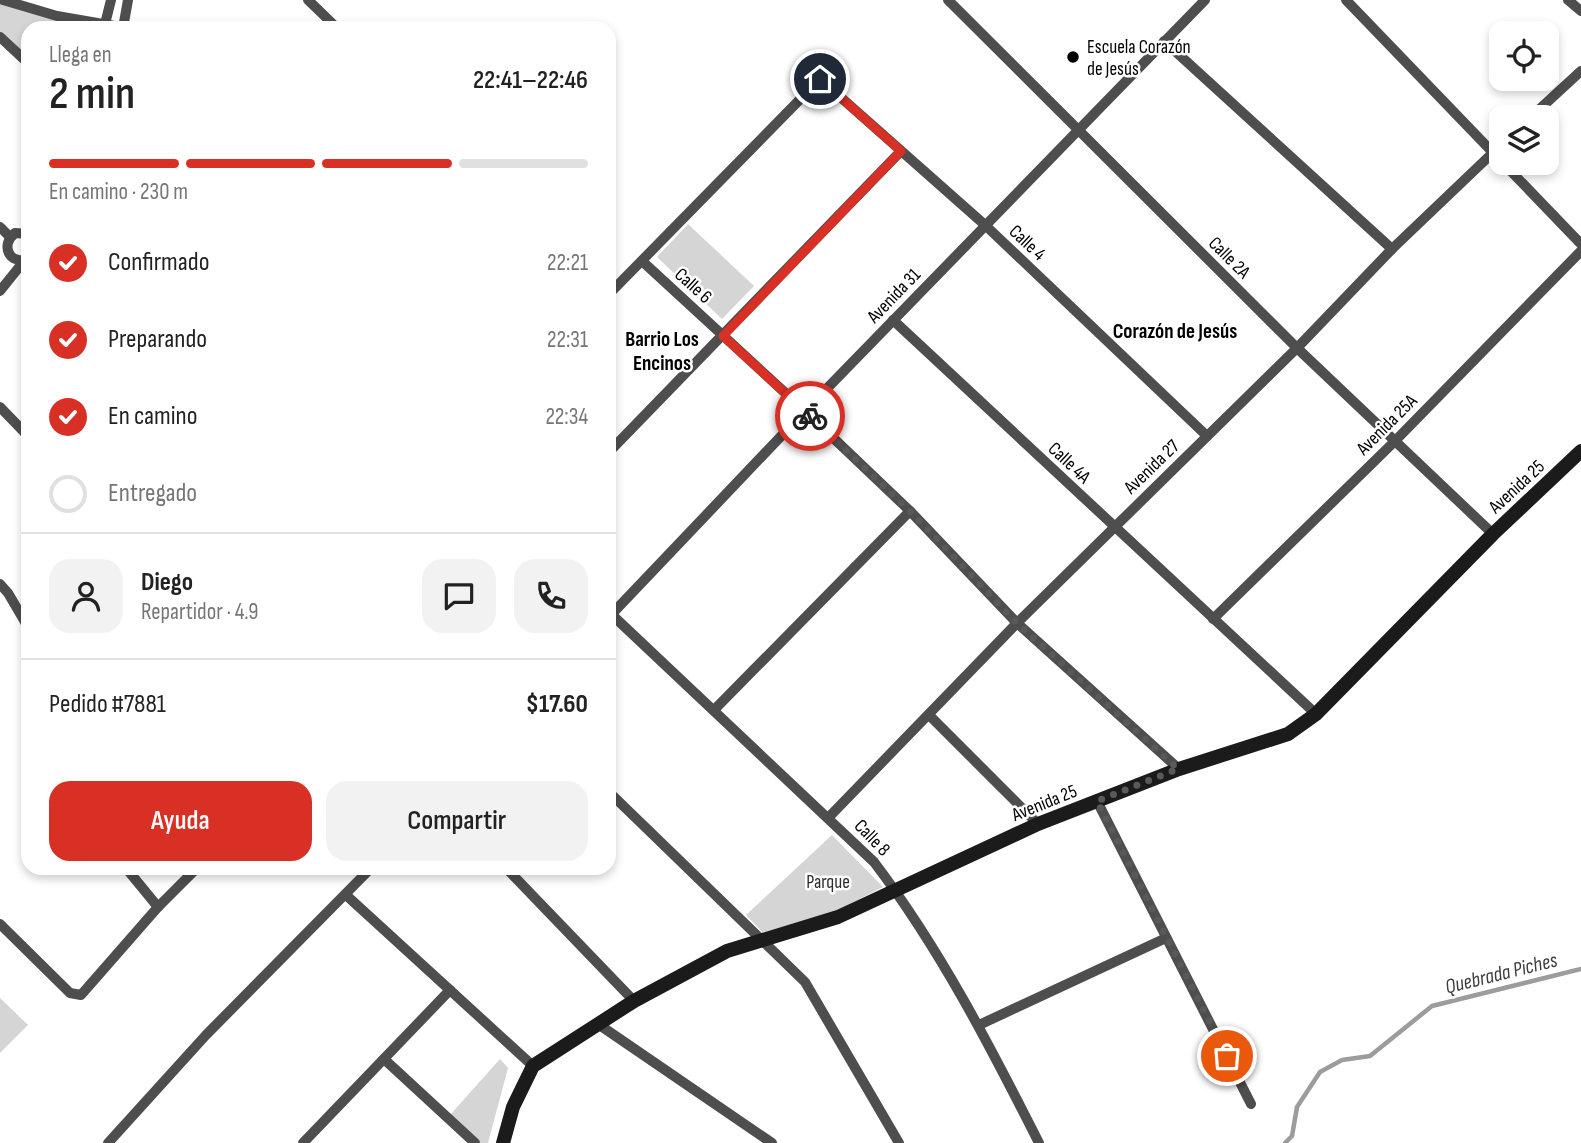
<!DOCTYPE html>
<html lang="es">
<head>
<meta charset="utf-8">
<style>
	body { margin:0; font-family:"Sofia Sans Condensed",sans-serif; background:#f2f2f2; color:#222; height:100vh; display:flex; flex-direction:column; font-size:26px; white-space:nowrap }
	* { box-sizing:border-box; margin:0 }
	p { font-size:23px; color:#767676 }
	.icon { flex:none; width:38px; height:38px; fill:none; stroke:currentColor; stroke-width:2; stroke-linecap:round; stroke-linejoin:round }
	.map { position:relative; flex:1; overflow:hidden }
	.drawer { position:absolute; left:21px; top:21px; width:595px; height:854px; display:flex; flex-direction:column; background:#fff; border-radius:21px; box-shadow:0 4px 10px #0003 }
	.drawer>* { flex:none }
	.controls { position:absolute; left:1489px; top:21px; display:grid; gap:14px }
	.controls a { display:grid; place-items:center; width:70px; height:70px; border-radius:14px; background:#fff; box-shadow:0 4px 10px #0003; font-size:35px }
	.pin { position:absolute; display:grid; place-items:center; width:60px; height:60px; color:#fff; margin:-30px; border:4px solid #fff; border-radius:50%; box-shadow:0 2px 7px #0007 }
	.courier { position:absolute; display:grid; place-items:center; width:70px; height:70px; margin:-35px; border:5px solid #d93025; border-radius:50%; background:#fff; color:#222; box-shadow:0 2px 9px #0007 }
	.summary em { font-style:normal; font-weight:600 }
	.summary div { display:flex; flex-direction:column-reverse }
	.summary { display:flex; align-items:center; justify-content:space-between; height:119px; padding:0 28px }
	h1 { font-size:46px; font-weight:600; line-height:52px }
	.bar { display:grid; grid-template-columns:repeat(4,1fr); gap:10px 7px; align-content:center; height:84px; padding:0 28px }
	.bar i { height:9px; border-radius:5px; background:#e0e0e0 }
	.bar .on { background:#d93025 }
	.bar p { grid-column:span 4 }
	.line { display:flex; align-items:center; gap:18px; padding:0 28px; border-top:2px solid #e0e0e0 }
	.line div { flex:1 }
	.round { display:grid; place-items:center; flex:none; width:74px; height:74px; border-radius:21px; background:#f2f2f2 }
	ol { padding:0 28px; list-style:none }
	li { display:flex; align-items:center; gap:21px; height:77px }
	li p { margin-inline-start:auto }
	li .icon { padding:7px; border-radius:50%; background:#d93025; color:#fff; stroke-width:4 }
	li:last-child { color:#767676 }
	li i { width:38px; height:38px; border:4px solid #e0e0e0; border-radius:50% }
	.button { display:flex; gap:14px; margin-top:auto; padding:14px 28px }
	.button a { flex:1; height:80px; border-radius:21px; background:#d93025; color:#fff; font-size:28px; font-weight:600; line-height:80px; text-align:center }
	.button a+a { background:#f2f2f2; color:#222 }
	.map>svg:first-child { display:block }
	.green { fill:#d5d5d5 }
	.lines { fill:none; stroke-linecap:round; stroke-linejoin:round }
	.stream { stroke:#9c9c9c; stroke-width:4.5 }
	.street { stroke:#4e4e4e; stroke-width:10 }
	.secondary { stroke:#1b1b1b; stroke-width:14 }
	.done { stroke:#595959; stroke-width:7; stroke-dasharray:0 12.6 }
	.route { stroke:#d93025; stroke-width:9 }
	.poi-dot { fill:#000; stroke:#fff; stroke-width:2.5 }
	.labels { text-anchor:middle; stroke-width:5; stroke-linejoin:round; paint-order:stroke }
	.poi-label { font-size:19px; fill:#000; stroke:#fff; text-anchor:start }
	.street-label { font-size:19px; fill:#000; stroke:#fff }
	.park-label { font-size:19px; fill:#2c2c2c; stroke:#fff }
	.neighbourhood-label { font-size:21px; font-weight:bold; fill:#000; stroke:#fff }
	.water-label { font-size:21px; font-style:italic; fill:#3d3d3d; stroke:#fff }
</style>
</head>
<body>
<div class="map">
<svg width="1581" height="1143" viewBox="0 0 1581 1143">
	<rect width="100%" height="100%" fill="#fff"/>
	<!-- green -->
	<g class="green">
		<polygon points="0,3 102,28 28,28 28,59 0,34"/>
		<polygon points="688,224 754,286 722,319 657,257"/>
		<polygon points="832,835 883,887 832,913 765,935 746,915"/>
		<polygon points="0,998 28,1025 0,1053"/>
		<polygon points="500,1059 508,1068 488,1143 475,1143 450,1115"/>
	</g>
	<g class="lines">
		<!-- stream -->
		<polyline class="stream" points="1285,1143 1292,1136 1297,1107 1320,1072 1342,1060 1370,1056 1432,1006 1581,969"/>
		<!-- street -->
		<g class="street">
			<polyline points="3,0 57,16 126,28"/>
			<polyline points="308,0 337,28"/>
			<polyline points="948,0 1297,348 1493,534"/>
			<polyline points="1346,0 1581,244"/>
			<polyline points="1568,0 1581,11"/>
			<polyline points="104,28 111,0"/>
			<polyline points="123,28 128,0"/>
			<polyline points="0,37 28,63"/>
			<polyline points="1164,41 1392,249"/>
			<polyline points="1531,117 1581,71"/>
			<polyline points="0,227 10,237"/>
			<path d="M28 234 15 233C0 245 9 265 28 259"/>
			<polyline points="642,261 805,411 910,511 1017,623 1179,769"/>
			<polyline points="0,291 24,261"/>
			<polyline points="609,294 820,79 985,225 1207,436"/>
			<polyline points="893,320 1316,714"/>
			<polyline points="0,407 28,436"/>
			<polyline points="609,452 901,151"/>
			<polyline points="0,584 8,593 28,627"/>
			<path d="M609 612 874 862C940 949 990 1046 1039 1143"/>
			<polyline points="609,617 805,411 1205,0"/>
			<polyline points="1213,619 1394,442 1581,251"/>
			<polyline points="714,710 910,511"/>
			<polyline points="930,716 1038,824"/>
			<polyline points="609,792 805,982 899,1143"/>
			<polyline points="1097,801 1251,1104"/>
			<polyline points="829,817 1017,623 1297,348 1392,249 1502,144"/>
			<polyline points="126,868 158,907"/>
			<polyline points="506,868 634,1001"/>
			<polyline points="346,895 533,1066"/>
			<polyline points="0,924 70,993 81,995 158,907 197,868"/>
			<polyline points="598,1024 772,1143"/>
			<polyline points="979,1025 1166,938"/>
			<polyline points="384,1059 475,1143"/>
			<polyline points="108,1143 206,1035 371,868"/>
			<polyline points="303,1143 450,990"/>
		</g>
		<!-- secondary -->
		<polyline class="secondary" points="503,1143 513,1107 533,1066 634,1001 727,951 838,917 1038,824 1179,769 1288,734 1316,714 1493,534 1581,451"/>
	</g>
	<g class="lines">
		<!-- done -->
		<polyline class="done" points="810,416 910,511 1017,623 1178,769 1097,801 1227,1056"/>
		<!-- route -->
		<polyline class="route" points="810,416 723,336 901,151 820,79"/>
	</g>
	<!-- markers -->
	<circle class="poi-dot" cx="1073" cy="57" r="7"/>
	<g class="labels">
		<!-- poi labels -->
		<g class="poi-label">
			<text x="1087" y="53">Escuela Corazón<tspan x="1087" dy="22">de Jesús</tspan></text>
		</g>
		<!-- street labels -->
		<g class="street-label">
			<text transform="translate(1028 242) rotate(43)" y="7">Calle 4</text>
			<text transform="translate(1230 257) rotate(45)" y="7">Calle 2A</text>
			<text transform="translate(694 285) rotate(42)" y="7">Calle 6</text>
			<text transform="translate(893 295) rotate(-46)" y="7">Avenida 31</text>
			<text transform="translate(1386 424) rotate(-45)" y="7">Avenida 25A</text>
			<text transform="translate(1070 462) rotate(43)" y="7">Calle 4A</text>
			<text transform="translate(1151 466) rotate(-44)" y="7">Avenida 27</text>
			<text transform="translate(1516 486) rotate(-43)" y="7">Avenida 25</text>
			<text transform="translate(1044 802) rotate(-22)" y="7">Avenida 25</text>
			<text transform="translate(873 837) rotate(46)" y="7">Calle 8</text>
		</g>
		<!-- park labels -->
		<g class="park-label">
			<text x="828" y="888">Parque</text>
		</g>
		<!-- neighbourhood labels -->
		<g class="neighbourhood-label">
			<text x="1175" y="338">Corazón de Jesús</text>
			<text x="662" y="346">Barrio Los<tspan x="662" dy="24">Encinos</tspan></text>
		</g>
		<!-- water labels -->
		<g class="water-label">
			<text transform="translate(1501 973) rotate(-14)" y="7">Quebrada Piches</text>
		</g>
	</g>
</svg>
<div class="controls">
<a><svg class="icon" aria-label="locate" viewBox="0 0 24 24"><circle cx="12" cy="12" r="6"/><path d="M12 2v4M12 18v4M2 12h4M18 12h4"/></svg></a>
<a><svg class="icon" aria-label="layers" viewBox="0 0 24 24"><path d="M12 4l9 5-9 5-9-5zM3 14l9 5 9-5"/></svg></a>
</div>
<div class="pin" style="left:1227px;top:1056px;background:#ea580c"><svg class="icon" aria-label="bag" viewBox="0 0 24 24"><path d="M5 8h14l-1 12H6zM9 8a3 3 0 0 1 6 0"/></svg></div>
<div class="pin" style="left:820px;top:79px;background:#1f2937"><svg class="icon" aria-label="home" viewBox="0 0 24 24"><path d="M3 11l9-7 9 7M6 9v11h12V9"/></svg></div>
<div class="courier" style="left:810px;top:416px"><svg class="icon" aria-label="bike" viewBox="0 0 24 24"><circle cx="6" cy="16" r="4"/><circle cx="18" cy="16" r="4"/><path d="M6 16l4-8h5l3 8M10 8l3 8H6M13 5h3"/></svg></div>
<section class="drawer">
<div class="summary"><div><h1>2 min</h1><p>Llega en</p></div><em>22:41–22:46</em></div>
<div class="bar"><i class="on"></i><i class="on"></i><i class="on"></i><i></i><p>En camino · 230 m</p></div>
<ol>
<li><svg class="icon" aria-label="check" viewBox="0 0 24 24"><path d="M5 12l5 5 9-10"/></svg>Confirmado<p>22:21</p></li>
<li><svg class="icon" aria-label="check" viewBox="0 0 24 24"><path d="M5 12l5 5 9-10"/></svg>Preparando<p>22:31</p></li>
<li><svg class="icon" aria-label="check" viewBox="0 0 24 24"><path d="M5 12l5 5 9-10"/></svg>En camino<p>22:34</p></li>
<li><i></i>Entregado</li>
</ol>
<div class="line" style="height:126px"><a class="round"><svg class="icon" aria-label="person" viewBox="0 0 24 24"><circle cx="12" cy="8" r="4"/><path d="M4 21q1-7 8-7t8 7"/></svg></a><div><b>Diego</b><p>Repartidor · 4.9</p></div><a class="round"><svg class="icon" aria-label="chat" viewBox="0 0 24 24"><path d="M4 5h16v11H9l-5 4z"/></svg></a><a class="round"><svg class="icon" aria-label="phone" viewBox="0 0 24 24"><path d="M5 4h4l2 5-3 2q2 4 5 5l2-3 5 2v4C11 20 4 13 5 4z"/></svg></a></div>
<div class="line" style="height:91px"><div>Pedido #7881</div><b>$17.60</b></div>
<div class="button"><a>Ayuda</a><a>Compartir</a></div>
</section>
</div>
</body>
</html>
